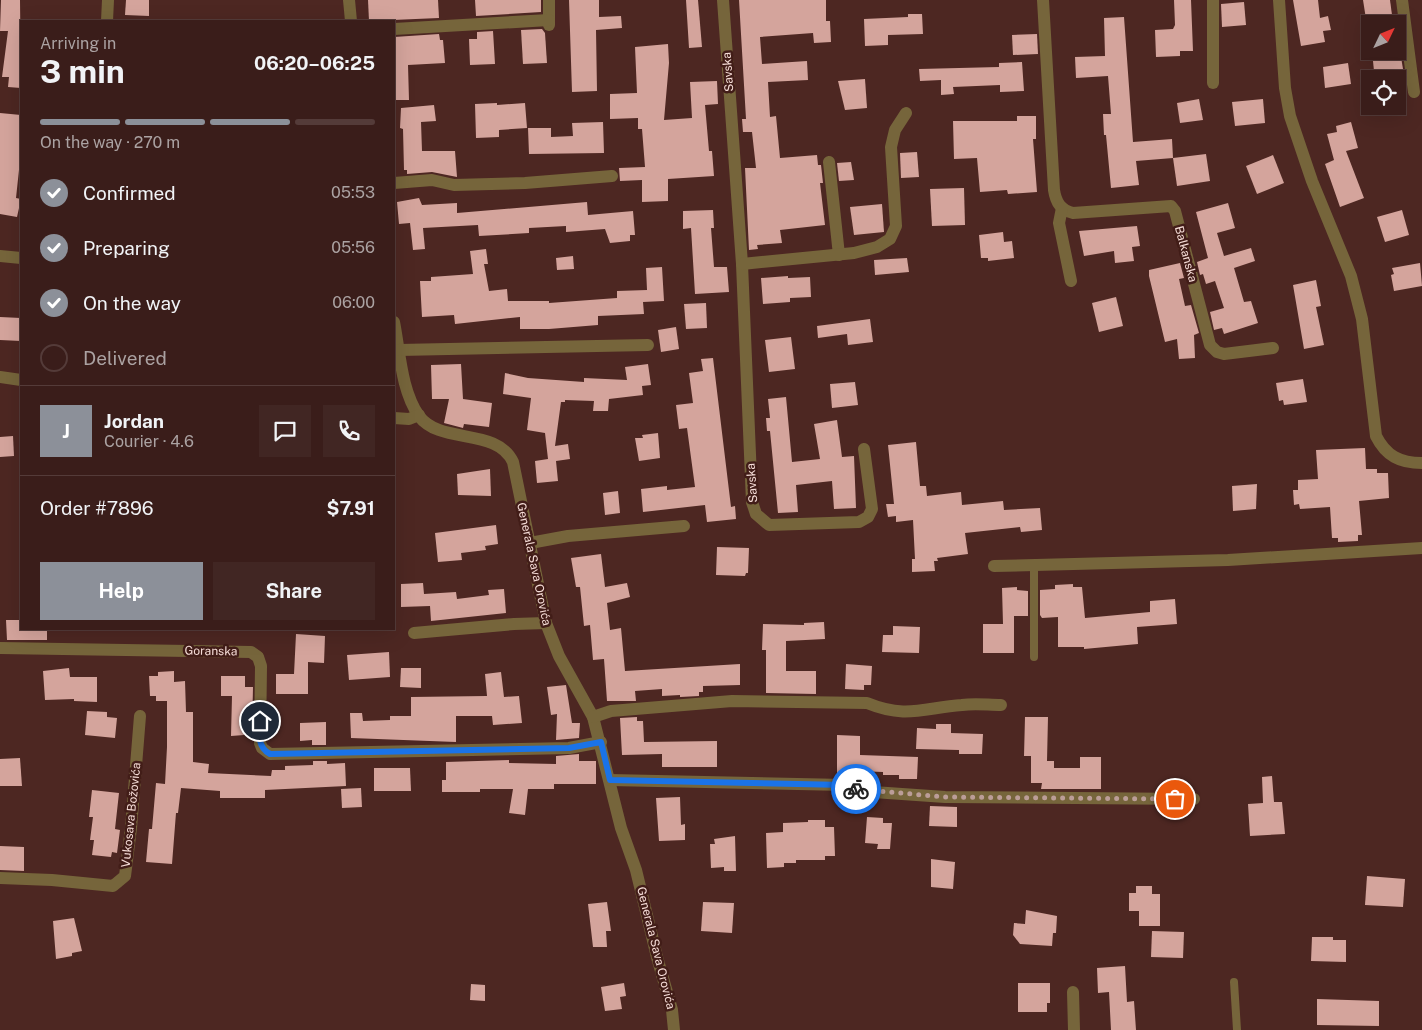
<!DOCTYPE html>
<html lang="en">
<head>
<meta charset="utf-8">
<style>
	body { margin:0; font-family:"Public Sans",sans-serif; background:#412623; color:#f1f3f6; height:100vh; display:flex; flex-direction:column; font-size:19px; white-space:nowrap }
	* { box-sizing:border-box; margin:0 }
	p { font-size:16px; color:#aba2a2 }
	.icon { flex:none; width:28px; height:28px; fill:none; stroke:currentColor; stroke-width:2; stroke-linecap:round; stroke-linejoin:round }
	.map { position:relative; flex:1; overflow:hidden }
	.side { position:absolute; left:20px; top:20px; width:375px; height:610px; display:flex; flex-direction:column; background:#3a1d1a; border-radius:0px; box-shadow:0 5px 20px #0002,0 0 0 1px #543b39 }
	.side>* { flex:none }
	.needle { width:32px; rotate:47deg }
	.fabs { position:absolute; left:1361px; top:15px; display:grid; gap:10px }
	.fabs a { display:grid; place-items:center; width:45px; height:45px; border-radius:0px; background:#3a1d1a; box-shadow:0 5px 20px #0002,0 0 0 1px #543b39; font-size:25px }
	.pin { position:absolute; display:grid; place-items:center; width:42px; height:42px; color:#fff; margin:-21px; border:2px solid #fff; border-radius:50%; box-shadow:0 1px 5px #0007 }
	.courier { position:absolute; display:grid; place-items:center; width:50px; height:50px; margin:-25px; border:4px solid #1a73e8; border-radius:50%; background:#fff; color:#222; box-shadow:0 1px 6px #0007 }
	.overview em { font-style:normal; font-weight:700 }
	.overview div { display:flex; flex-direction:column-reverse }
	.overview { display:flex; align-items:center; justify-content:space-between; height:85px; padding:0 20px }
	h1 { font-size:32px; font-weight:700; line-height:38px }
	.bar { display:grid; grid-template-columns:repeat(4,1fr); gap:8px 5px; align-content:center; height:60px; padding:0 20px }
	.bar i { height:6px; border-radius:4px; background:#543b39 }
	.bar .on { background:#8c9099 }
	.bar p { grid-column:span 4 }
	.line { display:flex; align-items:center; gap:12px; padding:0 20px; border-top:1px solid #543b39 }
	.line div { flex:1 }
	.round { display:grid; place-items:center; flex:none; width:52px; height:52px; border-radius:0px; background:#412623 }
	ol { padding:0 20px; list-style:none }
	li { display:flex; align-items:center; gap:15px; height:55px }
	li p { margin-inline-start:auto }
	li .icon { padding:5px; border-radius:50%; background:#8c9099; color:#fff; stroke-width:4 }
	li:last-child { color:#aba2a2 }
	li i { width:28px; height:28px; border:2px solid #543b39; border-radius:50% }
	.primary-button { display:flex; gap:10px; margin-top:auto; padding:10px 20px }
	.primary-button a { flex:1; height:58px; border-radius:0px; background:#8c9099; color:#fff; font-size:20px; font-weight:700; line-height:58px; text-align:center }
	.primary-button a+a { background:#412623; color:#f1f3f6 }
	.map>svg:first-child { display:block }
	.building { fill:#d4a49c }
	.lines { fill:none; stroke-linecap:round; stroke-linejoin:round }
	.lane { stroke:#76653b; stroke-width:8 }
	.street { stroke:#76653b; stroke-width:12 }
	.done { stroke:#bb9d98; stroke-width:5; stroke-dasharray:0 9 }
	.route { stroke:#1a73e8; stroke-width:6 }
	.labels { text-anchor:middle; stroke-width:5; stroke-linejoin:round; paint-order:stroke }
	.street-label { font-size:12px; fill:#f6ddd8; stroke:#421d18 }
</style>
</head>
<body>
<div class="map">
<svg width="1422" height="1030" viewBox="0 0 1422 1030">
	<rect width="100%" height="100%" fill="#4d2722"/>
	<!-- building -->
	<g class="building">
		<polygon points="1,0 20,0 21,88 8,87 9,77 2,77 8,31 0,31"/>
		<polygon points="126,0 149,0 149,16 125,15"/>
		<polygon points="368,0 438,0 439,18 369,21"/>
		<polygon points="475,0 541,0 541,12 476,16"/>
		<polygon points="569,0 599,0 599,17 621,16 622,28 596,30 597,91 572,92"/>
		<polygon points="686,0 698,0 702,47 689,48"/>
		<polygon points="739,0 826,0 826,21 830,21 831,42 814,43 813,33 760,37 762,64 807,61 808,80 768,82 770,117 776,116 780,158 817,155 818,165 821,165 823,183 820,183 825,225 780,230 782,243 757,245 758,249 749,250 745,168 756,168 752,132 743,132 742,119 746,119"/>
		<polygon points="1174,0 1191,0 1193,51 1180,51 1180,56 1156,57 1155,30 1173,29 1175,25"/>
		<polygon points="1293,0 1318,0 1320,18 1328,16 1331,30 1323,31 1325,42 1301,46"/>
		<polygon points="1363,0 1390,0 1392,15 1366,19"/>
		<polygon points="1244,2 1246,25 1222,27 1221,4"/>
		<polygon points="908,14 922,14 923,34 888,35 888,45 865,46 864,19 908,17"/>
		<polygon points="1124,17 1133,142 1172,139 1173,158 1136,161 1139,185 1111,188 1106,135 1104,135 1103,114 1111,114 1108,76 1076,78 1075,57 1105,56 1104,18"/>
		<polygon points="542,29 545,33 547,63 523,64 521,30"/>
		<polygon points="493,31 495,64 470,65 469,39 477,39 477,32"/>
		<polygon points="439,34 440,40 443,40 445,63 408,65 409,100 394,100 394,37"/>
		<polygon points="1037,34 1038,54 1013,55 1012,35"/>
		<polygon points="668,44 669,63 664,120 692,118 690,82 717,81 718,104 705,105 709,151 712,151 714,176 668,179 668,201 642,202 642,180 620,181 619,168 645,167 642,129 638,129 638,118 610,119 610,94 637,93 635,47"/>
		<polygon points="1372,51 1400,51 1403,69 1374,71"/>
		<polygon points="1022,62 1024,91 1000,92 1000,85 953,87 954,94 941,95 941,80 920,81 919,69 999,67 999,63"/>
		<polygon points="1348,63 1351,84 1325,88 1323,67"/>
		<polygon points="865,79 867,108 845,110 838,81"/>
		<polygon points="1199,99 1203,120 1180,123 1177,103"/>
		<polygon points="1263,99 1265,123 1235,126 1232,102"/>
		<polygon points="497,103 497,105 525,103 527,128 499,130 499,137 476,138 475,104"/>
		<polygon points="434,105 436,121 421,122 422,151 455,151 457,177 432,172 407,174 407,170 404,170 403,129 400,128 401,108"/>
		<polygon points="0,113 21,115 21,151 16,198 21,199 17,217 0,214"/>
		<polygon points="1017,116 1036,116 1036,139 1033,139 1037,192 1008,194 1007,190 980,192 977,158 954,159 953,121 1017,121"/>
		<polygon points="603,122 604,153 529,154 528,128 551,128 551,137 573,136 572,123"/>
		<polygon points="1351,122 1358,148 1346,151 1364,198 1340,207 1325,164 1334,160 1327,134 1337,132 1336,126"/>
		<polygon points="917,152 919,177 901,178 900,153"/>
		<polygon points="1206,154 1210,181 1177,186 1173,158"/>
		<polygon points="1273,155 1284,183 1257,194 1246,166"/>
		<polygon points="851,162 854,180 839,181 837,163"/>
		<polygon points="964,188 965,225 932,226 930,189"/>
		<polygon points="419,198 422,205 457,203 457,213 587,202 588,215 633,211 635,235 630,235 630,241 610,243 605,229 566,232 566,226 529,228 529,233 479,236 478,225 423,228 425,249 413,250 410,223 399,224 397,202"/>
		<polygon points="1228,203 1235,228 1217,233 1224,256 1251,248 1255,261 1234,268 1244,302 1251,301 1258,323 1224,334 1222,328 1214,330 1210,312 1224,308 1215,281 1206,284 1203,274 1200,275 1197,262 1208,258 1196,212"/>
		<polygon points="882,204 884,232 854,235 850,207"/>
		<polygon points="713,210 714,228 711,228 714,267 727,267 729,292 695,294 691,228 683,229 683,211"/>
		<polygon points="1402,210 1409,235 1385,242 1377,217"/>
		<polygon points="1137,226 1140,246 1132,247 1134,261 1115,263 1114,251 1084,256 1079,231"/>
		<polygon points="1003,232 1004,242 1012,241 1014,258 988,261 988,258 981,258 979,235"/>
		<polygon points="486,249 488,264 484,264 489,291 507,289 508,301 549,301 549,303 617,298 617,291 647,290 646,268 662,267 664,301 643,302 644,314 598,316 598,325 549,329 520,329 520,317 455,324 454,315 422,317 420,281 431,281 431,277 473,274 470,251"/>
		<polygon points="573,256 574,269 557,270 556,258"/>
		<polygon points="907,258 909,272 875,275 874,260"/>
		<polygon points="1180,263 1184,278 1179,279 1185,306 1191,305 1199,333 1194,335 1195,358 1179,359 1177,339 1165,342 1149,276 1149,270"/>
		<polygon points="1420,263 1422,286 1394,291 1391,275 1394,274 1392,268"/>
		<polygon points="788,276 788,278 810,277 811,297 790,298 790,302 763,304 761,278"/>
		<polygon points="1316,280 1321,306 1316,307 1324,345 1304,349 1293,285"/>
		<polygon points="1116,297 1123,326 1099,332 1092,303"/>
		<polygon points="706,303 707,328 686,329 684,304"/>
		<polygon points="0,317 21,318 21,341 0,340"/>
		<polygon points="870,319 873,342 848,345 847,334 818,338 817,326"/>
		<polygon points="676,327 679,349 661,352 658,330"/>
		<polygon points="791,337 795,369 769,372 765,340"/>
		<polygon points="713,358 731,507 735,506 736,519 707,522 705,505 643,512 641,489 667,486 667,490 695,487 687,428 679,429 676,405 693,403 689,373 703,371 701,359"/>
		<polygon points="461,364 463,399 492,403 489,427 464,424 463,428 444,423 449,399 432,399 431,365"/>
		<polygon points="648,364 651,385 642,386 643,395 609,399 608,411 593,411 594,401 565,400 565,402 561,402 555,446 568,444 570,459 556,461 558,481 537,483 535,461 548,459 545,433 527,430 531,398 503,394 505,373 528,378 584,382 584,378 627,380 625,367"/>
		<polygon points="1303,379 1307,402 1284,405 1283,400 1279,401 1276,383"/>
		<polygon points="855,382 858,405 832,408 830,384"/>
		<polygon points="786,397 792,462 820,459 814,424 837,420 842,457 854,456 856,508 834,509 832,481 796,485 798,512 778,513 770,431 767,431 766,418 770,418 768,399"/>
		<polygon points="658,433 660,458 639,461 635,438 643,438 642,435"/>
		<polygon points="13,436 14,456 0,457 0,437"/>
		<polygon points="916,442 920,486 926,486 927,496 961,492 962,505 1003,501 1004,510 1040,508 1042,530 1021,532 1020,527 965,533 968,554 937,558 938,561 934,561 935,571 912,572 912,559 915,559 913,520 896,522 896,516 888,517 886,504 894,504 888,445"/>
		<polygon points="1365,448 1366,469 1377,469 1377,473 1388,473 1389,498 1359,501 1362,535 1358,535 1358,541 1338,542 1338,538 1332,538 1330,507 1300,509 1299,504 1294,505 1293,490 1298,490 1298,480 1318,479 1316,450"/>
		<polygon points="490,469 491,496 458,495 457,474"/>
		<polygon points="1257,484 1256,509 1233,511 1232,486"/>
		<polygon points="618,491 620,513 605,515 603,493"/>
		<polygon points="496,525 498,544 485,546 486,550 461,553 462,560 438,562 435,533"/>
		<polygon points="717,547 749,548 748,573 746,573 745,576 716,575"/>
		<polygon points="601,554 605,587 627,583 630,597 607,603 610,630 621,628 625,671 740,664 740,685 703,686 703,692 699,692 699,696 680,697 680,695 662,696 662,689 635,691 636,701 607,701 604,659 593,660 590,625 584,626 580,587 576,587 571,558"/>
		<polygon points="423,583 424,594 456,592 457,599 489,595 488,590 504,589 506,613 431,621 430,606 401,607 401,584"/>
		<polygon points="1073,584 1073,587 1082,587 1085,618 1150,612 1150,601 1175,599 1177,624 1137,627 1138,644 1084,649 1084,647 1058,647 1058,617 1042,618 1040,615 1040,590 1055,589 1055,585"/>
		<polygon points="1017,587 1017,590 1028,591 1028,616 1014,616 1014,653 983,653 983,624 1003,624 1002,588"/>
		<polygon points="6,620 21,620 21,629 47,629 47,640 7,640"/>
		<polygon points="824,622 825,639 786,641 786,671 816,671 816,694 766,693 766,650 762,650 763,624 804,625 804,623"/>
		<polygon points="893,626 920,627 919,653 882,652 883,635 893,635"/>
		<polygon points="296,634 325,636 324,663 308,662 308,694 276,694 276,674 294,674"/>
		<polygon points="389,652 390,677 349,680 347,655"/>
		<polygon points="846,664 872,666 871,685 864,685 864,690 845,689"/>
		<polygon points="69,668 70,677 97,677 97,702 74,701 74,699 45,700 43,671"/>
		<polygon points="401,668 421,668 421,688 400,687"/>
		<polygon points="174,671 174,682 185,681 186,712 193,712 193,762 209,764 208,773 271,776 272,770 285,770 285,766 313,765 313,761 327,761 327,764 345,763 346,786 265,790 265,798 220,798 220,791 181,788 178,813 176,813 172,864 146,862 149,829 152,829 156,783 165,784 167,747 167,701 156,701 156,696 150,696 149,676 158,676 158,672"/>
		<polygon points="501,672 504,697 519,696 522,723 493,725 492,716 456,716 456,742 351,738 350,713 362,713 363,721 390,720 390,716 411,716 411,697 487,696 485,674"/>
		<polygon points="221,676 245,676 245,687 253,687 252,732 244,732 244,735 231,736 232,696 221,696"/>
		<polygon points="566,685 572,723 580,723 579,738 556,740 557,714 551,715 547,687"/>
		<polygon points="87,711 107,712 107,717 117,718 115,738 85,735"/>
		<polygon points="637,717 637,721 643,721 644,742 717,741 717,767 662,767 662,754 622,755 620,718"/>
		<polygon points="1025,717 1048,717 1047,761 1054,761 1054,768 1080,768 1080,757 1101,757 1101,789 1041,789 1042,783 1031,783 1031,756 1024,756"/>
		<polygon points="326,722 326,745 312,745 312,740 300,741 300,723"/>
		<polygon points="936,724 951,724 951,733 983,734 982,754 959,754 959,750 916,749 917,728 936,729"/>
		<polygon points="837,735 860,736 860,755 918,757 917,779 899,779 899,775 883,775 883,772 857,771 857,780 837,777"/>
		<polygon points="579,754 579,761 596,761 596,784 554,784 554,789 528,789 525,815 509,813 513,789 480,789 480,792 442,792 442,780 446,780 446,762 509,760 509,763 556,764 556,756"/>
		<polygon points="20,758 22,786 0,786 0,759"/>
		<polygon points="374,768 410,768 411,791 374,791"/>
		<polygon points="1272,776 1274,802 1282,802 1285,834 1250,836 1248,804 1263,803 1262,777"/>
		<polygon points="361,788 362,807 342,808 341,789"/>
		<polygon points="92,790 119,793 115,829 120,830 117,853 112,852 111,857 92,855 94,840 90,840 93,817 89,817"/>
		<polygon points="680,797 681,825 685,824 685,840 659,841 656,798"/>
		<polygon points="930,806 957,807 957,827 929,826"/>
		<polygon points="867,817 883,818 883,823 892,823 890,849 877,849 878,844 865,843"/>
		<polygon points="808,820 825,820 825,827 834,827 835,856 825,856 825,860 796,860 796,863 784,863 784,867 767,868 766,833 783,832 783,823 808,822"/>
		<polygon points="735,836 736,871 724,871 724,867 711,868 710,844 715,844 714,839"/>
		<polygon points="0,846 24,847 24,871 0,870"/>
		<polygon points="931,859 955,862 953,889 931,887"/>
		<polygon points="1367,876 1405,879 1403,907 1365,905"/>
		<polygon points="1136,886 1152,886 1152,894 1160,894 1160,926 1139,926 1139,911 1129,911 1129,893 1136,893"/>
		<polygon points="607,902 611,931 606,931 607,947 593,947 588,904"/>
		<polygon points="703,902 734,903 732,933 701,931"/>
		<polygon points="1026,910 1057,916 1056,933 1053,933 1052,946 1020,944 1013,935 1014,923 1025,924"/>
		<polygon points="74,918 82,951 72,953 72,956 56,959 53,921"/>
		<polygon points="1152,931 1184,932 1183,958 1151,957"/>
		<polygon points="1312,937 1333,937 1333,940 1346,940 1346,962 1311,961"/>
		<polygon points="1125,966 1127,1002 1134,1001 1136,1030 1111,1030 1109,992 1098,993 1097,968"/>
		<polygon points="624,983 626,996 620,997 622,1009 605,1011 601,987"/>
		<polygon points="1018,983 1050,983 1050,1003 1047,1003 1047,1012 1018,1012"/>
		<polygon points="471,984 485,985 485,1001 470,1000"/>
		<polygon points="1317,999 1379,1001 1379,1026 1317,1025"/>
	</g>
	<g class="lines">
		<!-- lane -->
		<g class="lane">
			<polyline points="1034,565 1034,657"/>
			<polyline points="1234,982 1237,1030"/>
		</g>
		<!-- street -->
		<g class="street">
			<polyline points="349,0 351,21"/>
			<polyline points="549,0 549,25"/>
			<polyline points="723,0 742,264 752,502 756,514 769,525 859,522 868,517 872,509 864,449"/>
			<path d="M1043 0 1054 190C1056 203 1061 210 1073 213L1171 206 1175 211 1210 345 1217 352 1224 354 1273 348"/>
			<path d="M1279 0 1285 88 1290 116 1312 181 1351 276 1362 319 1376 436C1386 456 1400 463 1422 463"/>
			<polyline points="1402,0 1414,92"/>
			<polyline points="107,21 108,0"/>
			<polyline points="394,29 549,20"/>
			<polyline points="1213,83 1213,0"/>
			<polyline points="829,162 839,255"/>
			<polyline points="394,183 432,180 454,185 525,183 612,176"/>
			<polyline points="1062,208 1059,223 1071,281"/>
			<polyline points="0,256 21,258"/>
			<polyline points="742,264 854,253 877,247 890,239 896,226 891,147 895,130 906,113"/>
			<path d="M394 322C400 352 401 390 419 416 440 445 497 427 513 462L546 623 559 656 593 717 621 828 636 870 657 957 672 1010 674 1030"/>
			<polyline points="399,350 648,345"/>
			<polyline points="0,377 21,380"/>
			<polyline points="394,418 409,419 419,415"/>
			<polyline points="530,543 568,536 684,526"/>
			<polyline points="994,566 1228,560 1422,548"/>
			<polyline points="414,633 514,624 546,623"/>
			<polyline points="0,648 251,652 258,657 261,666 260,743 262,748 270,754 569,748 601,742"/>
			<path d="M593 717 611 711 732 701 867 703C906 719 923 708 962 705 975 703 988 705 1001 705"/>
			<polyline points="610,780 845,785 859,791 945,797 1194,799"/>
			<polyline points="0,878 52,880 113,886 125,876 131,828 140,716"/>
			<polyline points="1073,992 1074,1030"/>
		</g>
	</g>
	<g class="lines">
		<!-- done -->
		<polyline class="done" points="856,789 945,797 1175,799"/>
		<!-- route -->
		<path class="route" d="M260 721C259 733 257 747 270 754L569 748 601 742 610 780 845 785 856 789"/>
	</g>
	<g class="labels">
		<!-- street labels -->
		<g class="street-label">
			<text transform="translate(728 72) rotate(-94)" y="4">Savska</text>
			<text transform="translate(1186 254) rotate(75)" y="4">Balkanska</text>
			<text transform="translate(752 483) rotate(-94)" y="4">Savska</text>
			<text transform="translate(534 564) rotate(78)" y="4">Generala Sava Orovića</text>
			<text transform="translate(211 651) rotate(1)" y="4">Goranska</text>
			<text transform="translate(131 815) rotate(-84)" y="4">Vukosava Božovića</text>
			<text transform="translate(656 948) rotate(76)" y="4">Generala Sava Orovića</text>
		</g>
	</g>
</svg>
<div class="fabs">
<a><svg class="needle" viewBox="-14 -14 28 28"><path d="M0-13l5 13h-10z" fill="#e53935"/><path d="M0 13l5-13h-10z" fill="#aba2a2"/></svg></a>
<a><svg class="icon" aria-label="locate" viewBox="0 0 24 24"><circle cx="12" cy="12" r="6"/><path d="M12 2v4M12 18v4M2 12h4M18 12h4"/></svg></a>
</div>
<div class="pin" style="left:1175px;top:799px;background:#ea580c"><svg class="icon" aria-label="bag" viewBox="0 0 24 24"><path d="M5 8h14l-1 12H6zM9 8a3 3 0 0 1 6 0"/></svg></div>
<div class="pin" style="left:260px;top:721px;background:#1f2937"><svg class="icon" aria-label="home" viewBox="0 0 24 24"><path d="M3 11l9-7 9 7M6 9v11h12V9"/></svg></div>
<div class="courier" style="left:856px;top:789px"><svg class="icon" aria-label="bike" viewBox="0 0 24 24"><circle cx="6" cy="16" r="4"/><circle cx="18" cy="16" r="4"/><path d="M6 16l4-8h5l3 8M10 8l3 8H6M13 5h3"/></svg></div>
<section class="side">
<div class="overview"><div><h1>3 min</h1><p>Arriving in</p></div><em>06:20–06:25</em></div>
<div class="bar"><i class="on"></i><i class="on"></i><i class="on"></i><i></i><p>On the way · 270 m</p></div>
<ol>
<li><svg class="icon" aria-label="check" viewBox="0 0 24 24"><path d="M5 12l5 5 9-10"/></svg>Confirmed<p>05:53</p></li>
<li><svg class="icon" aria-label="check" viewBox="0 0 24 24"><path d="M5 12l5 5 9-10"/></svg>Preparing<p>05:56</p></li>
<li><svg class="icon" aria-label="check" viewBox="0 0 24 24"><path d="M5 12l5 5 9-10"/></svg>On the way<p>06:00</p></li>
<li><i></i>Delivered</li>
</ol>
<div class="line" style="height:90px"><b class="round" style="background:#8c9099;color:#fff">J</b><div><b>Jordan</b><p>Courier · 4.6</p></div><a class="round"><svg class="icon" aria-label="chat" viewBox="0 0 24 24"><path d="M4 5h16v11H9l-5 4z"/></svg></a><a class="round"><svg class="icon" aria-label="phone" viewBox="0 0 24 24"><path d="M5 4h4l2 5-3 2q2 4 5 5l2-3 5 2v4C11 20 4 13 5 4z"/></svg></a></div>
<div class="line" style="height:65px"><div>Order #7896</div><b>$7.91</b></div>
<div class="primary-button"><a>Help</a><a>Share</a></div>
</section>
</div>
</body>
</html>
